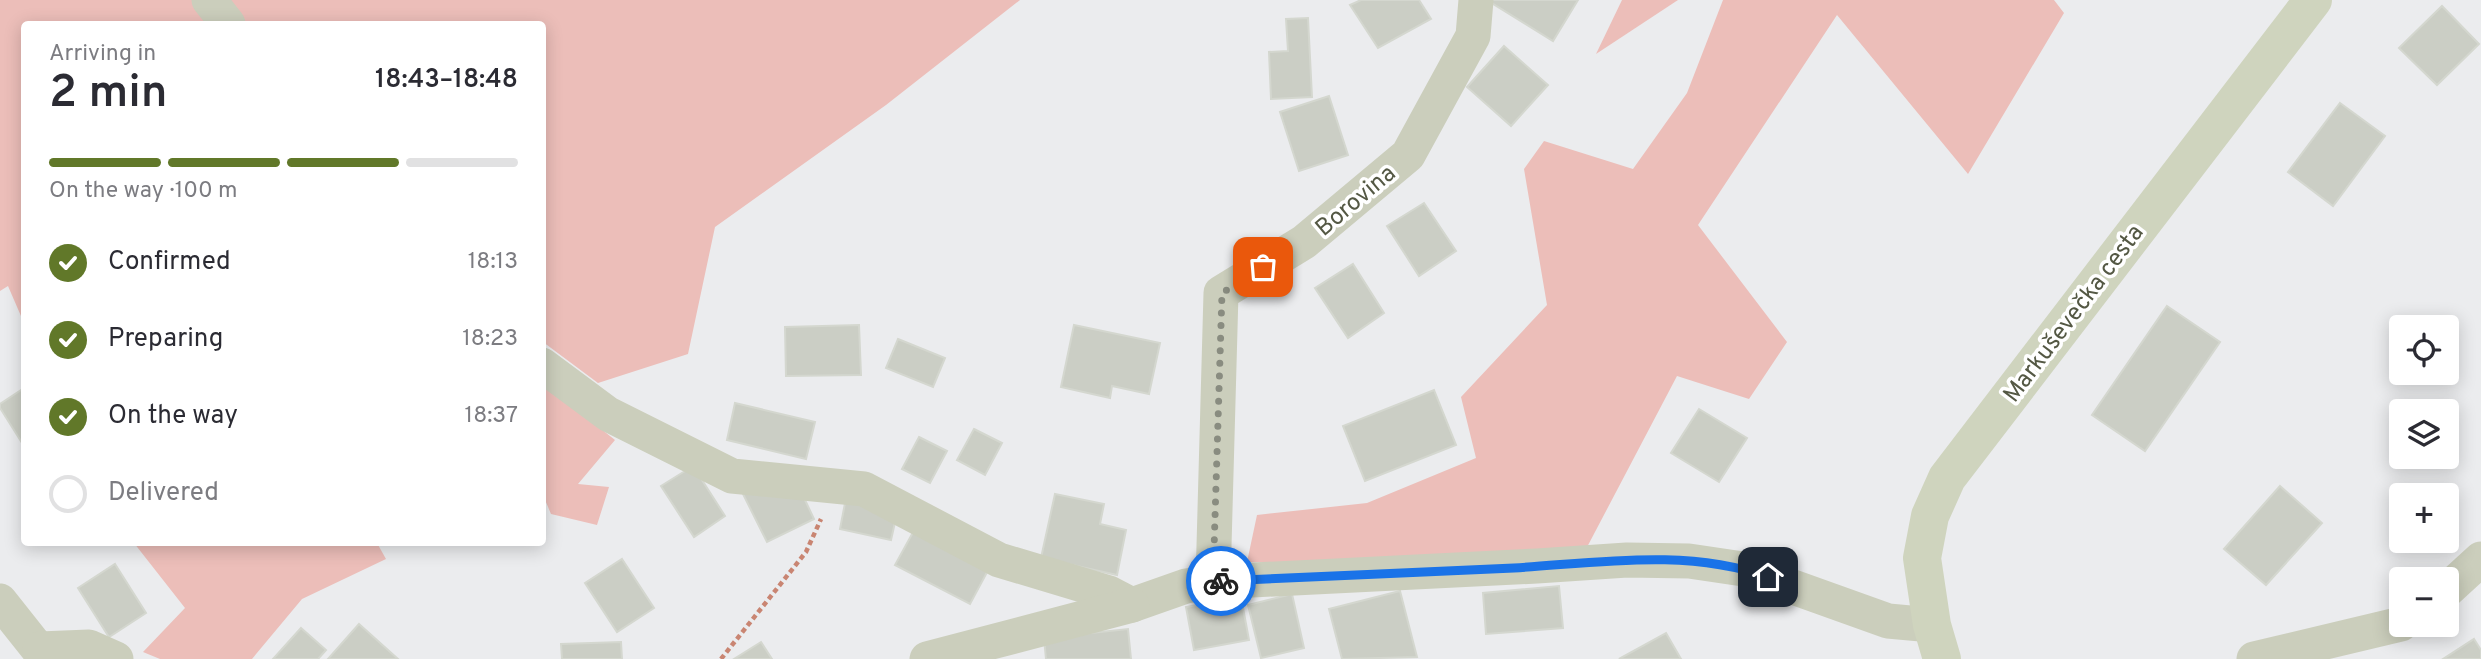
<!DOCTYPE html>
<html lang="en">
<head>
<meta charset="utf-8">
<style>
	body { margin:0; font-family:Overpass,sans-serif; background:#f2f2f3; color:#2b2b33; height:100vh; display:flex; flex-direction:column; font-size:26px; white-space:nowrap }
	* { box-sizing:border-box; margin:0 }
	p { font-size:23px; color:#7c7c81 }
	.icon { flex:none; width:38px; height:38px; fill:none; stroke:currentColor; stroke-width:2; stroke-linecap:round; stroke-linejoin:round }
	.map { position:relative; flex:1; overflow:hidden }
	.panel { position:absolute; left:21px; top:21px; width:525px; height:525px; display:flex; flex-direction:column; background:#fff; border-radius:7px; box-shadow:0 4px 18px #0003 }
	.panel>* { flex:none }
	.controls { position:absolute; left:2389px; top:315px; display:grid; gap:14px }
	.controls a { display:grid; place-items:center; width:70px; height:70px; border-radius:7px; background:#fff; box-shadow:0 4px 18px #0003; font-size:35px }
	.pin { position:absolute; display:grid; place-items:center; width:60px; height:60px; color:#fff; margin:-30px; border-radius:14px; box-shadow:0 4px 10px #0006 }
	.courier { position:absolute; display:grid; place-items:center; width:70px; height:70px; margin:-35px; border:5px solid #1a73e8; border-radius:50%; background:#fff; color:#222; box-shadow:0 2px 9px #0007 }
	.overview em { font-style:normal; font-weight:600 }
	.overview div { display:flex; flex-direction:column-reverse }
	.overview { display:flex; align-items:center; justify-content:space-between; height:119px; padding:0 28px }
	h1 { font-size:46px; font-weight:600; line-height:52px }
	.bar { display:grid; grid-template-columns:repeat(4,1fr); gap:10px 7px; align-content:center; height:84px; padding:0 28px }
	.bar i { height:9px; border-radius:5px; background:#e1e1e2 }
	.bar .current { background:#617829 }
	.bar p { grid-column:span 4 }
	ol { padding:0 28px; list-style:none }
	li { display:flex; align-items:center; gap:21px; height:77px }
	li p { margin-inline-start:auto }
	li .icon { padding:7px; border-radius:50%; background:#617829; color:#fff; stroke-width:4 }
	li:last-child { color:#7c7c81 }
	li i { width:38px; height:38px; border:4px solid #e1e1e2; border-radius:50% }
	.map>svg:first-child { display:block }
	.green { fill:#ecbeb9 }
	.building { fill:#cbcec5; stroke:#d4d7cf; stroke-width:2 }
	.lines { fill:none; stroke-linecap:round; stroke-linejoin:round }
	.path { stroke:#c98572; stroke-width:4.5; stroke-dasharray:5 3.5; stroke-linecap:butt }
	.street { stroke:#cbcebc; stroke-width:35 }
	.secondary { stroke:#cfd4be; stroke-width:38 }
	.done { stroke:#898c80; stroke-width:7; stroke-dasharray:0 12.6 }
	.route { stroke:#1a73e8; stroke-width:9 }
	.labels { text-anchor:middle; stroke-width:7; stroke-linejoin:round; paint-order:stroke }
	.street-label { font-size:24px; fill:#545844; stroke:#fff }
</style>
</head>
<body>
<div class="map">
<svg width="2481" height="659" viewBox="0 0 2481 659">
	<rect width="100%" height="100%" fill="#ebecee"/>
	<!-- green -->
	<g class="green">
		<polygon points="0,0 1020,0 886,105 715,227 688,354 598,383 543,342 542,24 24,24 24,323 8,286 0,291"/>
		<polygon points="1622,0 1678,0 1596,54"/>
		<polygon points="1723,0 2054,0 2064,13 1968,174 1837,15 1698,225 1787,342 1749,399 1677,376 1585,551 1351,563 1247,562 1257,515 1367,503 1476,458 1461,397 1547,305 1524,169 1544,141 1633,169 1687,93"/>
		<polygon points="542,382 615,440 578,484 609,487 597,525 551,514 543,495"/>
		<polygon points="134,543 377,543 386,559 302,599 252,659 160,659 143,652 185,608"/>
	</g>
	<!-- building -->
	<g class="building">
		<polygon points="1361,0 1419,0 1431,19 1378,48 1350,5"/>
		<polygon points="1492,0 1578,0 1553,41 1490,2"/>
		<polygon points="2442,6 2479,44 2437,85 2399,48"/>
		<polygon points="1308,18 1312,97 1271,99 1269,52 1288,51 1286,19"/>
		<polygon points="1504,46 1548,85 1511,126 1467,87"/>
		<polygon points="1329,96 1348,155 1299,171 1280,112"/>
		<polygon points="2340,103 2385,136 2333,206 2288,172"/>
		<polygon points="1424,203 1456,251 1419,276 1387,226"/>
		<polygon points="1353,264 1384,313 1348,338 1315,288"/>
		<polygon points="2167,306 2220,342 2145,451 2092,415"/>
		<polygon points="859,325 861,375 786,376 785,327"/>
		<polygon points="1074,325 1160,343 1149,394 1112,386 1110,398 1061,387"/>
		<polygon points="898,339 945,358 933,387 886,368"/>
		<polygon points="24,388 24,446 0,408 0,404"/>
		<polygon points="1434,390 1456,445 1365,481 1343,426"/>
		<polygon points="735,403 815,422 806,459 727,440"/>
		<polygon points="1699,409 1747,438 1719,482 1671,453"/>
		<polygon points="974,429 1002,443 985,475 957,460"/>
		<polygon points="919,437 947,451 930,483 902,469"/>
		<polygon points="693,466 725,516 694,537 661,486"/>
		<polygon points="797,483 814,519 767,542 743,494"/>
		<polygon points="2280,486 2322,523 2266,585 2224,549"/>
		<polygon points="1055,494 1104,504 1100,524 1126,530 1117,575 1041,558"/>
		<polygon points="846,498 898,509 891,540 840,529"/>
		<polygon points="917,525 992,563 970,604 895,565"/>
		<polygon points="622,559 654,608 617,632 585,583"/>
		<polygon points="115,564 146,613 109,637 78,588"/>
		<polygon points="1559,586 1563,628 1486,634 1483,593"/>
		<polygon points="1400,591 1417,657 1342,659 1329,609"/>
		<polygon points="1292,594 1304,648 1261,658 1248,605"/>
		<polygon points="1241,597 1249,640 1194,650 1186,607"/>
		<polygon points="359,624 398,659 328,659"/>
		<polygon points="301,628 326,650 318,659 273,659"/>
		<polygon points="1128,629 1131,659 1046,659 1044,638"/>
		<polygon points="1666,633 1681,659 1619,659"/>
		<polygon points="2474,639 2481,650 2481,659 2443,659"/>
		<polygon points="621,642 622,659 562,659 561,644"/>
		<polygon points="761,642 772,659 734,659"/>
	</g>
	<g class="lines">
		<!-- path -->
		<polyline class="path" points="721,659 806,552 821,519"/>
		<!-- street -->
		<g class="street">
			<polyline points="209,0 228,24"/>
			<polyline points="542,365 608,414 732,476 864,489 999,560 1109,593 1132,605 1186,586 1213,582 1537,566 1627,560 1689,561 1743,569 1888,621 1932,625"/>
			<polyline points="1213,582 1221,293 1304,242 1408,155 1473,36 1476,0"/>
			<polyline points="2446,591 2481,559"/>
			<polyline points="0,601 46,659"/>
			<polyline points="40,649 89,647 116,659"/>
			<polyline points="927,659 1132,605"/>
			<polyline points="2254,659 2401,624"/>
		</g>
		<!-- secondary -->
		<polyline class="secondary" points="1942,659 1932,625 1922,558 1930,516 1947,478 2313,0"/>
	</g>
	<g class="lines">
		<!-- done -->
		<polyline class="done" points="1221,581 1213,582 1222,293 1263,267"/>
		<!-- route -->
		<path class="route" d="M1221 581C1319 577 1416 572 1514 568 1598 563 1686 548 1768 577"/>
	</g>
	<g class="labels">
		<!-- street labels -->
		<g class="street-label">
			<text transform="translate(1355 200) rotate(-40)" y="8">Borovina</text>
			<text transform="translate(2073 313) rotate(-53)" y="8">Markuševečka cesta</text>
		</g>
	</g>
</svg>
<div class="controls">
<a><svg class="icon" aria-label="locate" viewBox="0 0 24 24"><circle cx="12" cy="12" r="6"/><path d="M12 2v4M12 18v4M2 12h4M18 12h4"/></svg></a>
<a><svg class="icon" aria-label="layers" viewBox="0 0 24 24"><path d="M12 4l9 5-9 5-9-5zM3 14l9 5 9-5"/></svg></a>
<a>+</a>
<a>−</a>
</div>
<div class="pin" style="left:1263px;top:267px;background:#ea580c"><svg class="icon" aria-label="bag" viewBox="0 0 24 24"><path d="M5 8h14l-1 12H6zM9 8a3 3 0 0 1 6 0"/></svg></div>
<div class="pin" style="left:1768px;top:577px;background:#1f2937"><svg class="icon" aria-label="home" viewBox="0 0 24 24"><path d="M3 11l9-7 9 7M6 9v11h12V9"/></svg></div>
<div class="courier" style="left:1221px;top:581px"><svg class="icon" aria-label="bike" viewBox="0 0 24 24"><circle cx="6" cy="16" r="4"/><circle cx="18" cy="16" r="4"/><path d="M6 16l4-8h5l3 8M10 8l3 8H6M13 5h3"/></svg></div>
<section class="panel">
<div class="overview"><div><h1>2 min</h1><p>Arriving in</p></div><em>18:43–18:48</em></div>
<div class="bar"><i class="current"></i><i class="current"></i><i class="current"></i><i></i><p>On the way · 100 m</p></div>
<ol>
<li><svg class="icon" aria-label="check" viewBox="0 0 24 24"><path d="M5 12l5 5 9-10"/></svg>Confirmed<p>18:13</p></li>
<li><svg class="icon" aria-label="check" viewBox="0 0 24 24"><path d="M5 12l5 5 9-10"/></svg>Preparing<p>18:23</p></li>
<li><svg class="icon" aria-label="check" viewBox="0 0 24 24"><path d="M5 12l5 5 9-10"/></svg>On the way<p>18:37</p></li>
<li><i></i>Delivered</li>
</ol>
</section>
</div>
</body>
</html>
